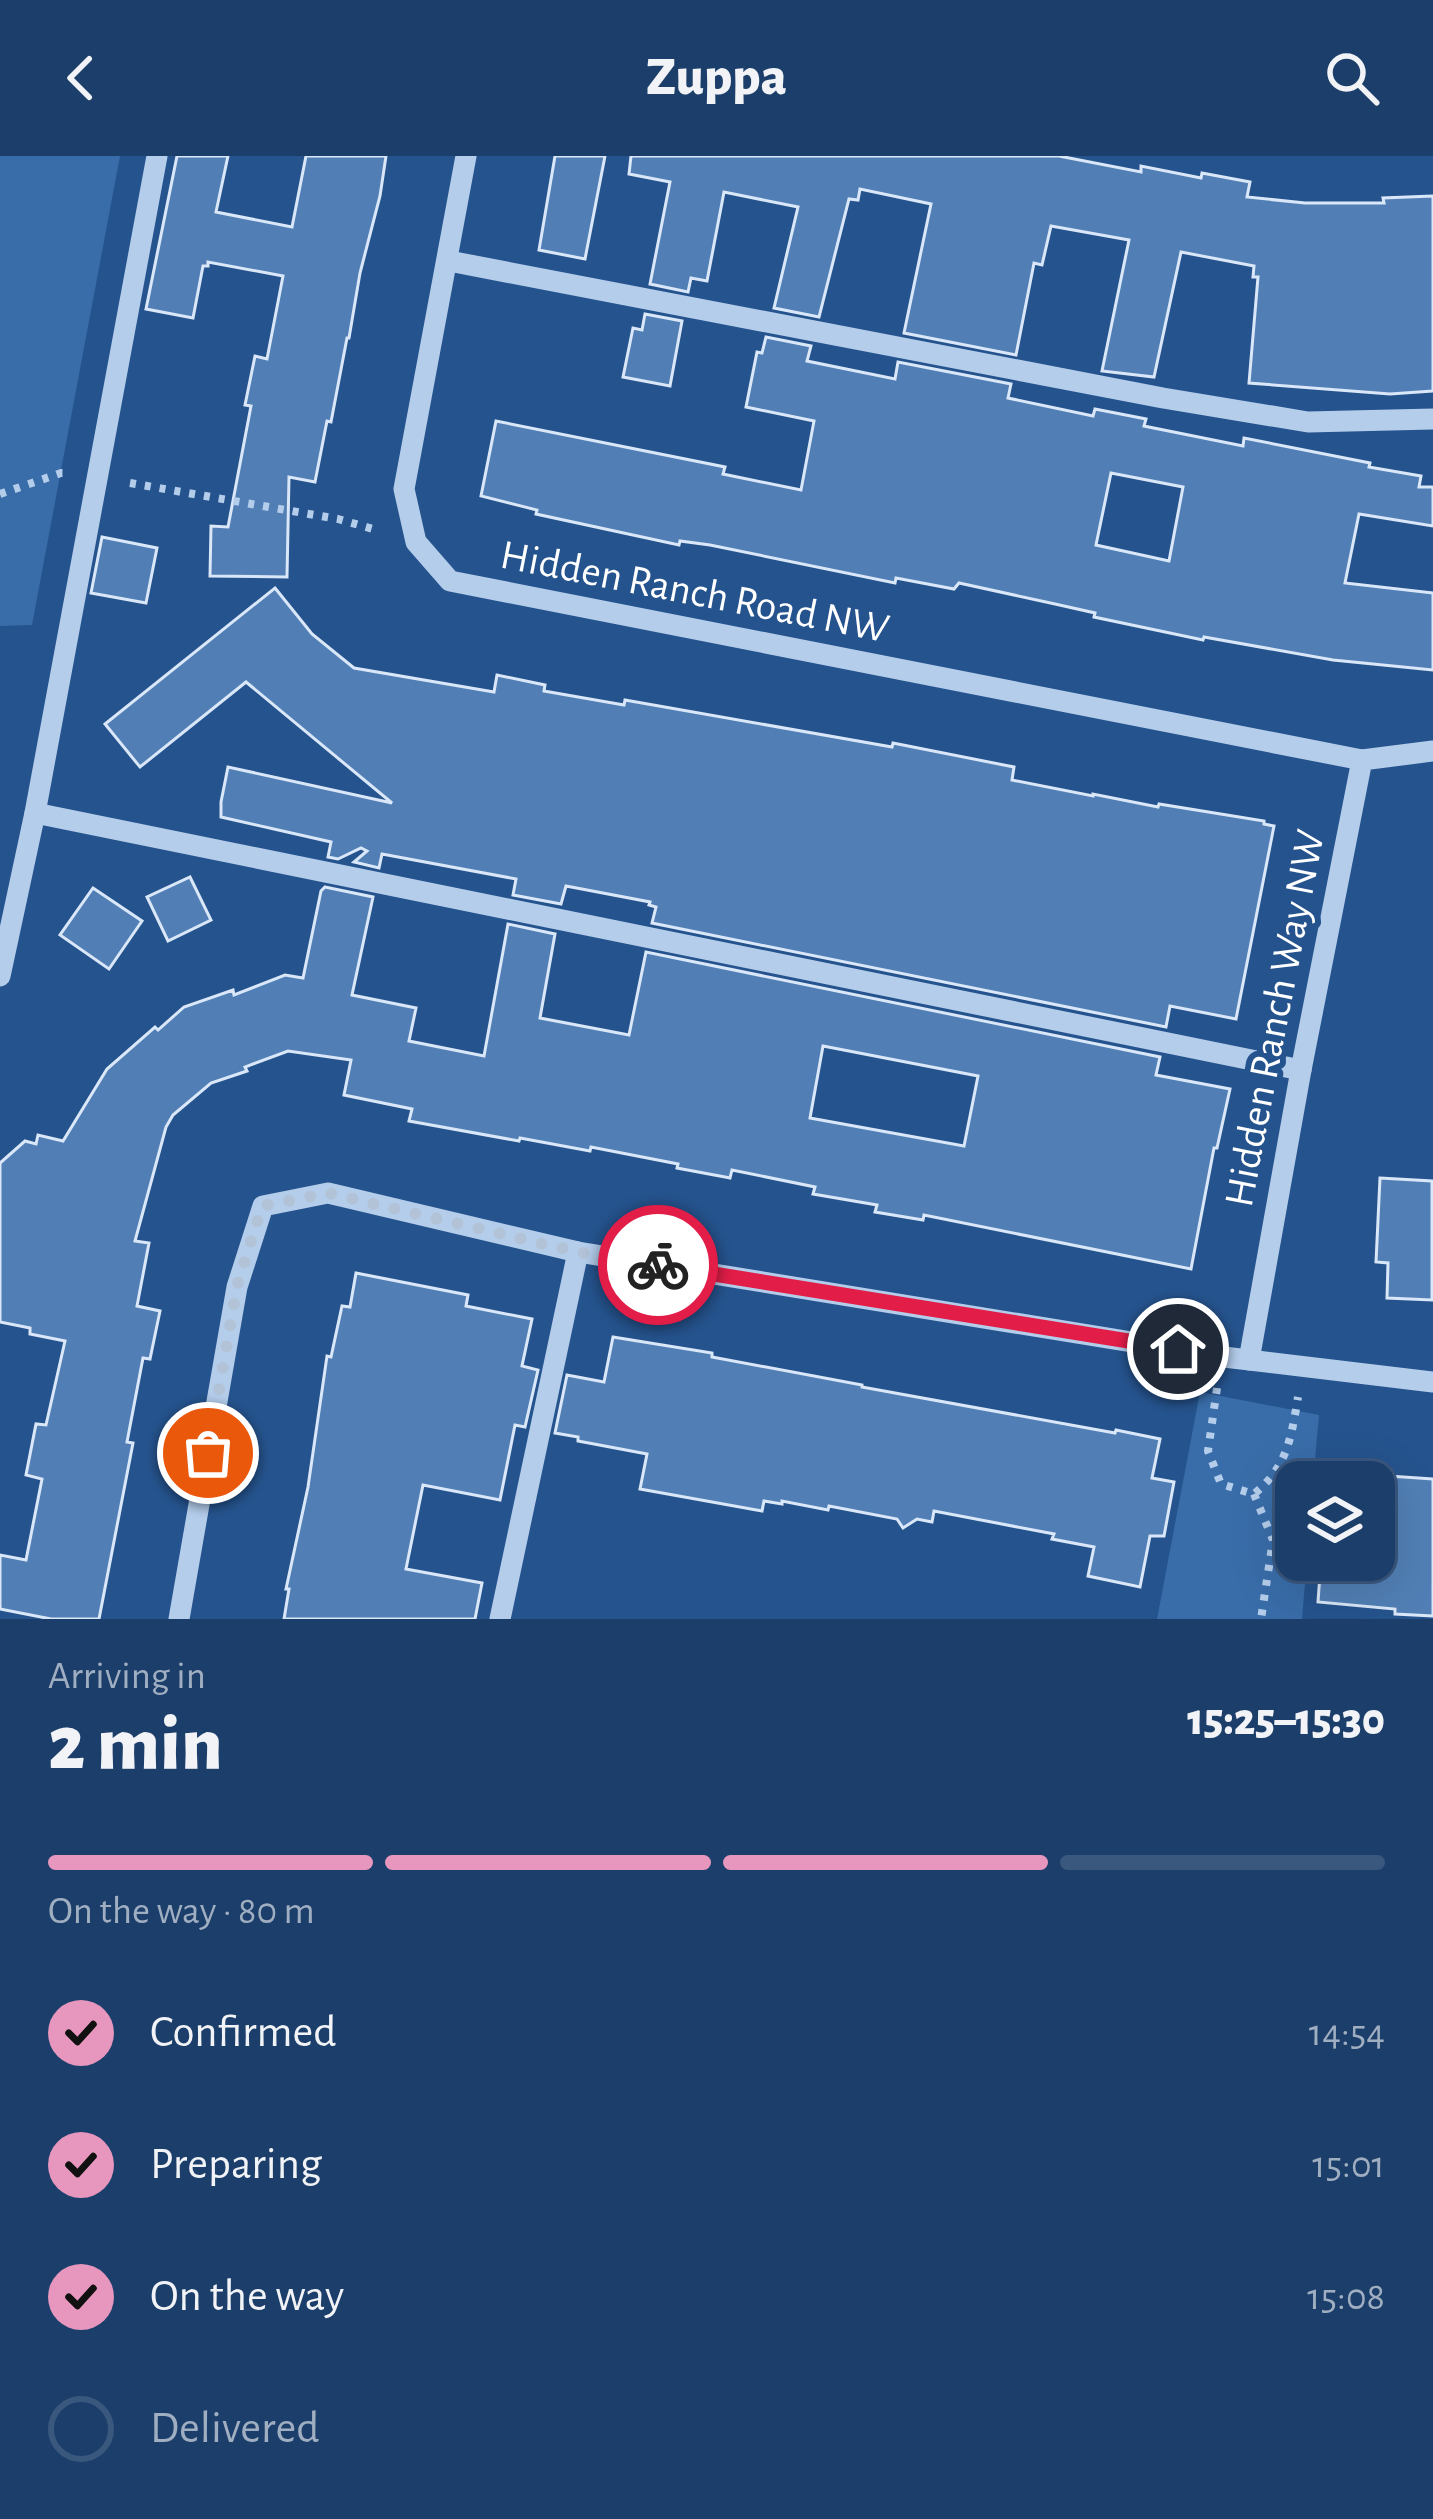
<!DOCTYPE html>
<html lang="en">
<head>
<meta charset="utf-8">
<style>
	body { margin:0; font-family:"Alegreya Sans",sans-serif; background:#254570; color:#f1f3f6; height:100vh; display:flex; flex-direction:column; font-size:45px; white-space:nowrap }
	* { box-sizing:border-box; margin:0 }
	p { font-size:39px; color:#a0aec1 }
	.icon { flex:none; width:66px; height:66px; fill:none; stroke:currentColor; stroke-width:2; stroke-linecap:round; stroke-linejoin:round }
	.map { position:relative; height:1463px; overflow:hidden }
	.side { display:flex; flex-direction:column; background:#1c3e6a; flex:1 }
	.side>* { flex:none }
	.controls { position:absolute; left:1275px; top:1305px; display:grid; gap:24px }
	.controls a { display:grid; place-items:center; width:120px; height:120px; border-radius:24px; background:#1c3e6a; box-shadow:0 12px 48px #0002,0 0 0 3px #3a577e; font-size:60px }
	.pin { position:absolute; display:grid; place-items:center; width:102px; height:102px; color:#fff; margin:-51px; border:6px solid #fff; border-radius:50%; box-shadow:0 3px 12px #0007 }
	.courier { position:absolute; display:grid; place-items:center; width:120px; height:120px; margin:-60px; border:9px solid #e11d48; border-radius:50%; background:#fff; color:#222; box-shadow:0 3px 15px #0007 }
	.summary em { font-style:normal; font-weight:800 }
	.summary div { display:flex; flex-direction:column-reverse }
	.summary { display:flex; align-items:center; justify-content:space-between; height:204px; padding:0 48px }
	h1 { font-size:78px; font-weight:800; line-height:90px }
	.bar { display:grid; grid-template-columns:repeat(4,1fr); gap:18px 12px; align-content:center; height:144px; padding:0 48px }
	.bar i { height:15px; border-radius:9px; background:#3a577e }
	.bar .current { background:#e797bd }
	.bar p { grid-column:span 4 }
	ol { padding:0 48px; list-style:none }
	li { display:flex; align-items:center; gap:36px; height:132px }
	li p { margin-inline-start:auto }
	li .icon { padding:12px; border-radius:50%; background:#e797bd; color:#111; stroke-width:4 }
	li:last-child { color:#a0aec1 }
	li i { width:66px; height:66px; border:6px solid #3a577e; border-radius:50% }
	header { display:flex; justify-content:space-between; align-items:center; height:156px; padding:0 48px; background:#1c3e6a; font-size:54px; font-weight:800 }
	.map>svg:first-child { display:block }
	.green { fill:#396da9 }
	.building { fill:#517fb5; stroke:#d9e7f8; stroke-width:3; fill-rule:evenodd }
	.lines { fill:none; stroke-linecap:round; stroke-linejoin:round }
	.path { stroke:#b4cdeb; stroke-width:8; stroke-dasharray:6 9; stroke-linecap:butt }
	.minor { stroke:#b4cdeb; stroke-width:21 }
	.done { stroke:#b3c3d7; stroke-width:12; stroke-dasharray:0 21.6 }
	.route { stroke:#e11d48; stroke-width:15 }
	.labels { text-anchor:middle; stroke-width:12; stroke-linejoin:round; paint-order:stroke }
	.street-label { font-size:42px; fill:#fff; stroke:#25538d }
</style>
</head>
<body>
<header><svg class="icon" aria-label="back" viewBox="0 0 24 24"><path d="M15 5l-7 7 7 7"/></svg>Zuppa<svg class="icon" aria-label="search" viewBox="0 0 24 24"><circle cx="10" cy="10" r="6"/><path d="M15 15l6 6"/></svg></header>
<div class="map">
<svg width="1433" height="1463" viewBox="0 0 1433 1463">
	<rect width="100%" height="100%" fill="#25538d"/>
	<!-- green -->
	<g class="green">
		<polygon points="0,0 120,0 32,469 0,470"/>
		<polygon points="1200,1236 1319,1259 1313,1326 1296,1326 1296,1404 1307,1404 1302,1463 1157,1463"/>
	</g>
	<!-- building -->
	<g class="building">
		<polygon points="177,0 228,0 216,56 292,71 306,0 386,0 380,40 360,117 349,182 347,182 331,266 327,265 315,326 289,321 287,421 210,420 211,370 228,371 251,250 245,249 255,200 267,203 283,120 208,106 208,110 203,110 193,162 146,153"/>
		<polygon points="555,0 605,0 585,103 539,94"/>
		<polygon points="631,0 1059,0 1141,16 1141,10 1201,22 1202,17 1250,26 1247,41 1305,47 1384,47 1383,42 1433,40 1433,235 1390,238 1249,227 1258,121 1253,121 1254,110 1181,96 1154,221 1102,215 1129,84 1051,70 1042,109 1034,107 1016,199 904,177 931,48 860,33 858,44 849,43 819,161 774,152 798,51 724,36 707,125 691,122 688,136 650,128 670,26 629,18"/>
		<polygon points="645,158 682,165 670,230 623,221 633,172 642,174"/>
		<path d="M766 181 811 190 807 205 895 223 898 206 1011 228 1008 242 1093 260 1095 253 1146 263 1144 270 1243 290 1244 282 1370 307 1369 311 1421 320 1419 331H1433V370L1359 358 1345 427 1433 437V514L1333 504 1204 481 1203 484 1094 461 1095 457 1055 448 959 427 954 433 896 422 895 427 710 389 680 385 679 389 536 358 537 354 481 340 496 265 725 311 723 318 801 334 814 265 746 251 757 196 762 197ZM1111 317 1183 331 1169 405 1096 389Z"/>
		<polygon points="102,381 157,392 146,447 91,437"/>
		<polygon points="275,432 312,478 354,512 494,536 497,519 545,529 544,535 624,549 625,544 892,591 893,587 1014,611 1012,624 1093,640 1093,638 1158,651 1159,648 1264,665 1264,668 1274,670 1236,863 1170,850 1166,871 652,767 656,751 649,749 650,746 566,730 561,748 513,739 516,723 382,698 379,712 354,706 367,695 361,692 338,703 328,701 331,686 221,661 221,646 228,611 392,647 246,526 140,611 105,568"/>
		<polygon points="190,721 211,764 168,785 147,741"/>
		<path d="M325 731 373 741 352 839 416 852 409 885 484 900 508 768 555 778 540 862 629 879 646 796 1160 901 1156 919 1230 933 1217 992H1214L1191 1113 924 1059 923 1064 875 1056 877 1049 813 1038 815 1031 732 1014 730 1022 725 1021 677 1012 678 1008 591 991 590 995 520 982 519 985 409 965 412 953 344 939 351 904 288 895 245 911 247 915 211 927 173 959 166 971 135 1085 149 1087 137 1150 160 1155 150 1203 143 1202 127 1286 133 1287 99 1463H51L0 1453V1399L26 1404 42 1323 26 1319 36 1268 46 1269 65 1185 30 1178V1172L0 1166V1007L25 985 36 988 38 979 63 985 107 913 155 871 158 874 184 851 233 834 234 839 285 819 303 822 321 735ZM823 890 978 920 964 990 810 962Z"/>
		<polygon points="93,732 142,765 109,813 60,779"/>
		<polygon points="1380,1022 1432,1025 1432,1144 1387,1142 1388,1107 1376,1106"/>
		<polygon points="356,1117 468,1139 466,1150 532,1163 522,1210 538,1214 525,1271 515,1269 500,1344 423,1329 406,1413 482,1427 475,1463 284,1463 289,1433 286,1433 308,1331 327,1200 331,1201 342,1150 350,1151"/>
		<polygon points="613,1181 712,1197 712,1201 862,1229 862,1231 1115,1277 1116,1274 1160,1283 1152,1322 1174,1326 1164,1380 1150,1380 1140,1431 1088,1420 1094,1391 1052,1383 1054,1378 934,1355 932,1366 917,1363 903,1372 897,1363 829,1350 828,1354 782,1345 782,1348 764,1345 762,1355 640,1333 647,1298 578,1285 578,1281 555,1277 567,1219 604,1226"/>
		<polygon points="1374,1319 1433,1323 1433,1460 1395,1458 1395,1453 1318,1446 1321,1404 1374,1404"/>
	</g>
	<g class="lines">
		<!-- path -->
		<g class="path">
			<polyline points="130,327 338,363 380,375"/>
			<polyline points="0,338 61,317 67,317"/>
			<path d="M1217 1232 1208 1295 1221 1328 1254 1338C1287 1311 1291 1283 1298 1241"/>
			<polyline points="1254,1338 1273,1384 1261,1463"/>
		</g>
		<!-- minor -->
		<g class="minor">
			<polyline points="466,0 404,333 416,386 450,425 1362,604"/>
			<polyline points="449,105 1163,242 1308,266 1433,263"/>
			<polyline points="35,657 1301,914"/>
			<polyline points="0,820 35,657 157,0"/>
			<polyline points="1249,1204 1301,914 1362,604 1433,595"/>
			<polyline points="179,1463 237,1131 263,1050 328,1037 578,1096 1224,1201 1433,1226"/>
			<polyline points="500,1463 578,1096"/>
		</g>
	</g>
	<g class="lines">
		<!-- done -->
		<polyline class="done" points="208,1297 237,1130 262,1050 328,1037 578,1096 658,1109"/>
		<!-- route -->
		<polyline class="route" points="658,1109 1178,1193"/>
	</g>
	<g class="labels">
		<!-- street labels -->
		<g class="street-label">
			<text transform="translate(695 434) rotate(11)" y="15">Hidden Ranch Road NW</text>
			<text transform="translate(1273 862) rotate(-79)" y="15">Hidden Ranch Way NW</text>
		</g>
	</g>
</svg>
<div class="controls">
<a><svg class="icon" aria-label="layers" viewBox="0 0 24 24"><path d="M12 4l9 5-9 5-9-5zM3 14l9 5 9-5"/></svg></a>
</div>
<div class="pin" style="left:208px;top:1297px;background:#ea580c"><svg class="icon" aria-label="bag" viewBox="0 0 24 24"><path d="M5 8h14l-1 12H6zM9 8a3 3 0 0 1 6 0"/></svg></div>
<div class="pin" style="left:1178px;top:1193px;background:#1f2937"><svg class="icon" aria-label="home" viewBox="0 0 24 24"><path d="M3 11l9-7 9 7M6 9v11h12V9"/></svg></div>
<div class="courier" style="left:658px;top:1109px"><svg class="icon" aria-label="bike" viewBox="0 0 24 24"><circle cx="6" cy="16" r="4"/><circle cx="18" cy="16" r="4"/><path d="M6 16l4-8h5l3 8M10 8l3 8H6M13 5h3"/></svg></div>
</div>
<section class="side">
<div class="summary"><div><h1>2 min</h1><p>Arriving in</p></div><em>15:25–15:30</em></div>
<div class="bar"><i class="current"></i><i class="current"></i><i class="current"></i><i></i><p>On the way · 80 m</p></div>
<ol>
<li><svg class="icon" aria-label="check" viewBox="0 0 24 24"><path d="M5 12l5 5 9-10"/></svg>Confirmed<p>14:54</p></li>
<li><svg class="icon" aria-label="check" viewBox="0 0 24 24"><path d="M5 12l5 5 9-10"/></svg>Preparing<p>15:01</p></li>
<li><svg class="icon" aria-label="check" viewBox="0 0 24 24"><path d="M5 12l5 5 9-10"/></svg>On the way<p>15:08</p></li>
<li><i></i>Delivered</li>
</ol>
</section>
</body>
</html>
